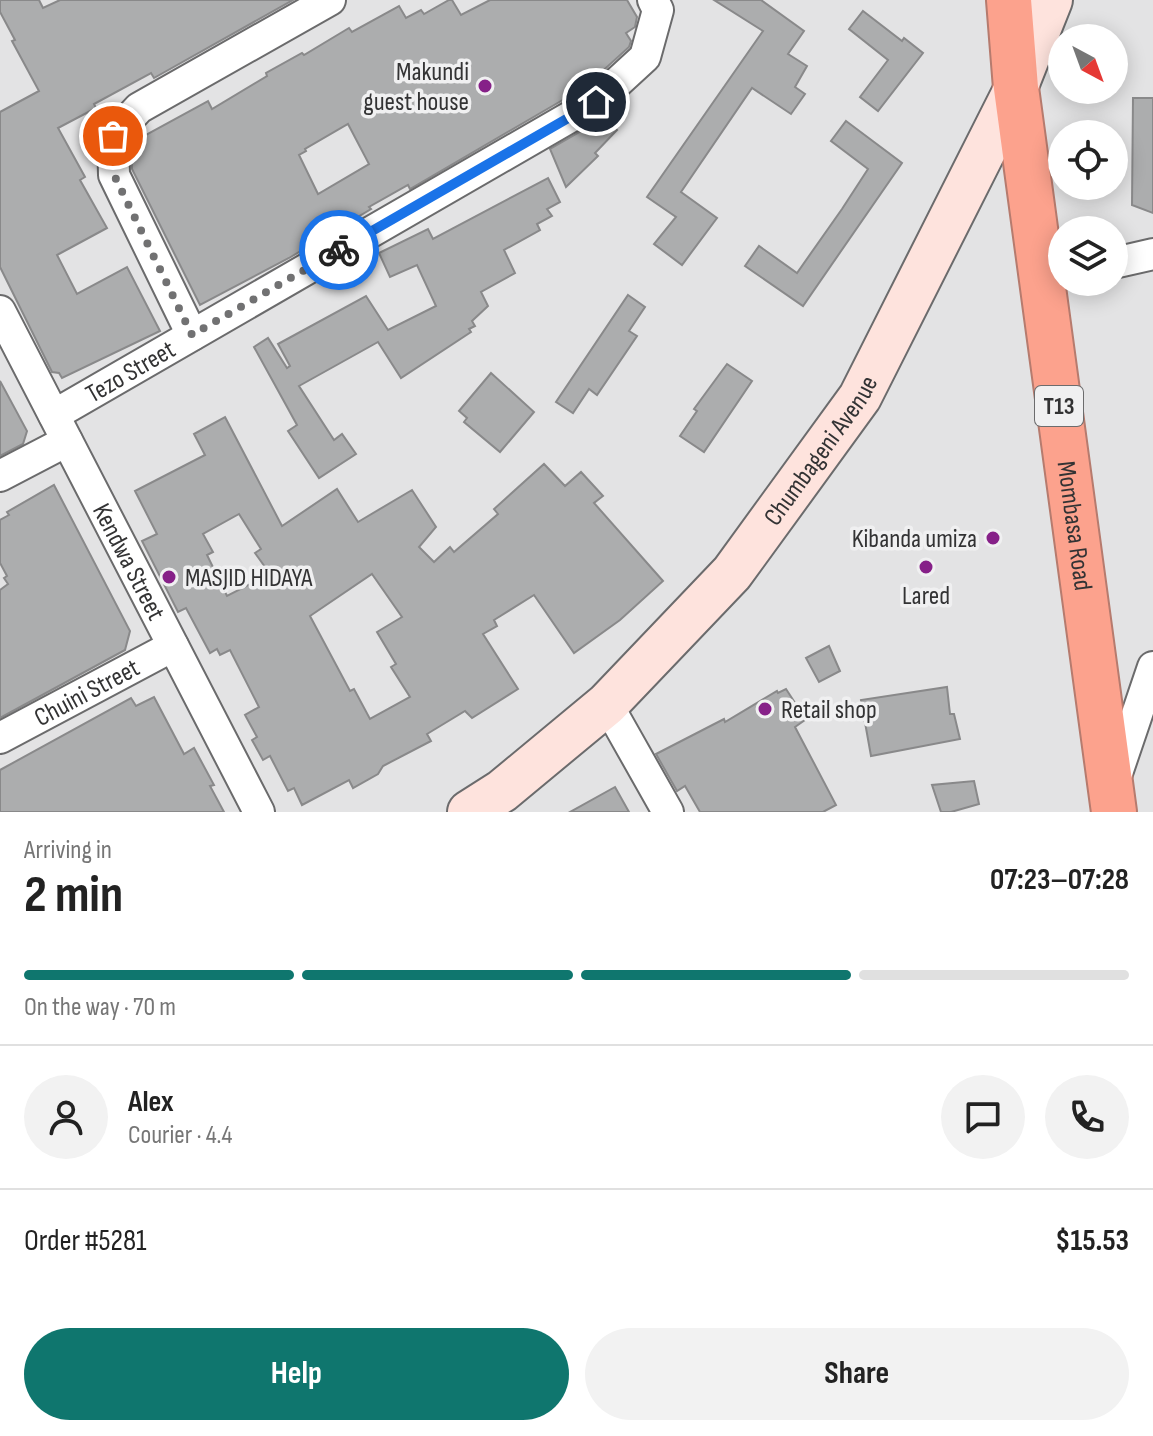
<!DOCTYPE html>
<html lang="en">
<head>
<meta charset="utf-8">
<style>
	body { margin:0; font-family:"Sofia Sans Condensed",sans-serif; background:#f2f2f2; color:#222; height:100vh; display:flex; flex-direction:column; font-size:30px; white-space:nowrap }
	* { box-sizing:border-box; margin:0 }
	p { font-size:26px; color:#767676 }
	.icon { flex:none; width:44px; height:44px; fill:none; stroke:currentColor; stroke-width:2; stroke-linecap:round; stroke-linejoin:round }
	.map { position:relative; height:812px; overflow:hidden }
	.sheet { display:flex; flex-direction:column; background:#fff; flex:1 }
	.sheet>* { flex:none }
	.needle { width:52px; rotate:139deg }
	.tools { position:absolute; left:1048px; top:24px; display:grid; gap:16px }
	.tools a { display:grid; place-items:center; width:80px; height:80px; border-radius:50%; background:#fff; box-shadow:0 4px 20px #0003; font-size:40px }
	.pin { position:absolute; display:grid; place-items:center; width:68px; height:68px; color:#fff; margin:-34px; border:4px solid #fff; border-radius:50%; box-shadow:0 2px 8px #0007 }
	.courier { position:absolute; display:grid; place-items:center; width:80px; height:80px; margin:-40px; border:6px solid #1a73e8; border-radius:50%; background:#fff; color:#222; box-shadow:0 2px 10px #0007 }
	.headline em { font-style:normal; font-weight:700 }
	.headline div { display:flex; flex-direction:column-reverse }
	.headline { display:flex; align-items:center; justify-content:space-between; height:136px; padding:0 24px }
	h1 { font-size:52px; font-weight:700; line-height:60px }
	.bar { display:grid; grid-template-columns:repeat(4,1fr); gap:12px 8px; align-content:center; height:96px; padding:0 24px }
	.bar i { height:10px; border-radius:6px; background:#e0e0e0 }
	.bar .on { background:#0f766e }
	.bar p { grid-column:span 4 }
	.line { display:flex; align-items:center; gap:20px; padding:0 24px; border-top:2px solid #e0e0e0 }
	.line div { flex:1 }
	.round { display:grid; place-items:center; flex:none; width:84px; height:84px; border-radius:42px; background:#f2f2f2 }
	.button { display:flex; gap:16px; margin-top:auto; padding:16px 24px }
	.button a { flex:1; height:92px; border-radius:48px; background:#0f766e; color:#fff; font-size:32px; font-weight:700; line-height:92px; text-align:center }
	.button a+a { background:#f2f2f2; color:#222 }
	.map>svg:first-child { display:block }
	.building { fill:#acadae; stroke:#89898a; stroke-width:2; fill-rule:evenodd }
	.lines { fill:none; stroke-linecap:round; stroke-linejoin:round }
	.street-casing { stroke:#6b6b6c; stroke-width:34 }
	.secondary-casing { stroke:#6b6b6c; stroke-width:46 }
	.highway-casing { stroke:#b67b6e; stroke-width:48 }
	.street { stroke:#fff; stroke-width:30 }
	.secondary { stroke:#fee3dd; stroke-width:42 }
	.highway { stroke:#fca28d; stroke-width:44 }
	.done { stroke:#717172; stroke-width:8; stroke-dasharray:0 14.4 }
	.route { stroke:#1a73e8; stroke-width:10 }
	.poi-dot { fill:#862088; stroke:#f0f0f1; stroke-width:3 }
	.labels { text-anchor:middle; stroke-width:7; stroke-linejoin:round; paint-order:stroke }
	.shield { fill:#f0f0f1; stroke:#6c6c6d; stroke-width:2 }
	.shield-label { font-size:24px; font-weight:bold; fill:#333334 }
	.poi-label { font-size:26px; fill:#333334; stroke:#f0f0f1; text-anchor:end }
	.street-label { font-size:26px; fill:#333334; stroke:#f0f0f1 }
</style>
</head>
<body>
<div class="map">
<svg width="1153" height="812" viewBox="0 0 1153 812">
	<rect width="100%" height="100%" fill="#e3e3e4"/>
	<!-- building -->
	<g class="building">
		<polygon points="0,0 39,0 43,8 60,0 293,0 154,78 151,73 94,104 96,108 58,128 85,177 80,180 107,228 57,255 77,294 127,267 160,331 62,378 59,373 52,372 0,267 0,112 39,91 12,41 15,40 0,12"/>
		<path d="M449 0H452L461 15 490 0H627L637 17 635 27 626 33 631 41 629 47 585 87 410 189 408 185 369 207 371 209 289 258 200 305 132 169 131 143 208 101 212 109 267 76 266 73 302 53 304 55 349 28 352 32 399 6 406 18 421 10 424 14ZM348 124 369 164 318 194 299 155 306 151 305 149Z"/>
		<polygon points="714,0 761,0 804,31 788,54 807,66 795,87 805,94 791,114 752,88 681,192 717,218 682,265 654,244 676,217 647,197 763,31"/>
		<polygon points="863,11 902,41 904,38 923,53 878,111 860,97 888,60 849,29"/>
		<polygon points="1133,98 1153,98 1153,213 1132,205"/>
		<polygon points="604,118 617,130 595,153 598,156 566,187 550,149"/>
		<polygon points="846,121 902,163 803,306 745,266 759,246 797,273 842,209 868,169 831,141"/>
		<polygon points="548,178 560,202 547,209 552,216 537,224 540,230 504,250 515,273 481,292 488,306 472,321 475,326 469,329 471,332 401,378 378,342 299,386 334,440 342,434 356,454 319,478 288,431 297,425 254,347 268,338 287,368 290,366 278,344 366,296 388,330 436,306 417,265 390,277 379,253 428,229 433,239"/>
		<polygon points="628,295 645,307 629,331 637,336 597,395 589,389 573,413 556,402"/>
		<polygon points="727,364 752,381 704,452 680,436 697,411 694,409"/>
		<polygon points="491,373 534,412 500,452 464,422 467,418 459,411"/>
		<polygon points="0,381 27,431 23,444 0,456"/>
		<path d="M225 417 282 526 337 489 358 522 412 490 436 527 419 547 434 562 450 547 454 552 498 514 494 509 544 464 565 486 581 472 603 496 594 503 663 581 620 620 574 653 534 595 494 620 497 626 483 634 518 689 472 718 465 711 427 734 431 741 383 766 378 774 353 788 349 780 302 805 294 788 288 791 270 756 263 760 252 740 257 737 245 715 259 707 230 650 220 655 217 649 210 653 186 608 178 612 142 541 157 534 135 491 205 455 194 434ZM239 514 261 549 255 553 270 574 227 596 207 555 213 552 203 534ZM372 574 402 617 377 632 396 664 391 667 410 697 370 719 354 689 350 691 310 616Z"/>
		<polygon points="54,485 130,631 125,650 0,718 0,590 8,584 4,578 7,576 0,563 0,520 9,515 7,512"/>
		<polygon points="829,646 840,671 819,682 806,658"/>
		<polygon points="947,687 950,714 954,714 960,739 871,756 861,700"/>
		<polygon points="786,689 799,709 828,704 795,727 836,805 823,812 700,812 685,786 677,791 656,754 724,719 725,722 777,691 778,693"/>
		<polygon points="154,697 184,754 194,748 214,785 210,786 224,812 0,812 0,770 131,698 136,706"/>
		<polygon points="974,781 979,804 951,812 941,812 932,785"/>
		<polygon points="615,787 629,812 570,812"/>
	</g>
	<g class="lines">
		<defs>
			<g id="street">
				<polyline points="1114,263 1153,254"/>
				<path id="s1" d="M0 311 259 812"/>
				<polyline points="192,335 114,175 113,136 139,108 330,0"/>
				<path id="s2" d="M54 415 596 102 645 57 658 10 653 0"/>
				<polyline points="0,476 67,441"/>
				<polyline points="607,704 668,812"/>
				<path id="s3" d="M0 738 173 646"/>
				<polyline points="1114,782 1153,667"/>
			</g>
			<g id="secondary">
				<path id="s4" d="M469 812 502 791 607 704 732 573 860 397 1016 88 1051 0"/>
			</g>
			<g id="highway">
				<path id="s5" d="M1009 0 1016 88 1114 812"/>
			</g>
		</defs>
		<!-- street casing -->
		<use href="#street" class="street-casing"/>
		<!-- secondary casing -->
		<use href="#secondary" class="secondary-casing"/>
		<!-- highway casing -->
		<use href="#highway" class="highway-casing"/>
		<!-- street -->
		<use href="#street" class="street"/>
		<!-- secondary -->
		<use href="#secondary" class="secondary"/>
		<!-- highway -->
		<use href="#highway" class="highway"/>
	</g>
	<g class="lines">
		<!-- done -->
		<polyline class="done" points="113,136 114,175 192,335 339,250"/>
		<!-- route -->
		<polyline class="route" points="339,250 596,102"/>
	</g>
	<!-- markers -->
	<g class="poi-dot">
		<circle cx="485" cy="86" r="8"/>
		<circle cx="993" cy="538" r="8"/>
		<circle cx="926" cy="567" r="8"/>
		<circle cx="169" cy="577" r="8"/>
		<circle cx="765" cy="709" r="8"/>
	</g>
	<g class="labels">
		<!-- shield labels -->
		<rect class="shield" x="1035" y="386" width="48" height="40" rx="6"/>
		<g class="shield-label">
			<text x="1059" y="414">T13</text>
		</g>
		<!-- poi labels -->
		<g class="poi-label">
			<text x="469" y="80">Makundi<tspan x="469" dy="30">guest house</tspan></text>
			<text x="977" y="547">Kibanda umiza</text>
			<text x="185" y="586" text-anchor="start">MASJID HIDAYA</text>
			<text x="926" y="604" text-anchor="middle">Lared</text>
			<text x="781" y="718" text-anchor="start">Retail shop</text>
		</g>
		<!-- street labels -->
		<g class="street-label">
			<text dy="9" stroke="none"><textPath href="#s2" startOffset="88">Tezo Street</textPath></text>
			<text dy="9" stroke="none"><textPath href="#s4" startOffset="508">Chumbageni Avenue</textPath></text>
			<text dy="9" stroke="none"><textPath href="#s5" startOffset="530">Mombasa Road</textPath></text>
			<text dy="9" stroke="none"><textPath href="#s1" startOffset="282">Kendwa Street</textPath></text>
			<text dy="9" stroke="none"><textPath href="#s3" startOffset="98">Chuini Street</textPath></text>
		</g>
	</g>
</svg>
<div class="tools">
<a><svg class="needle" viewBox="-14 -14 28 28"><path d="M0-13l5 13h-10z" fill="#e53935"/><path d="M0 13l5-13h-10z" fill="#767676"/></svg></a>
<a><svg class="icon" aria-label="locate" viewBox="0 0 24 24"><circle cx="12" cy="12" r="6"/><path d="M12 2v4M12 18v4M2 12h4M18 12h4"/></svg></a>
<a><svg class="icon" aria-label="layers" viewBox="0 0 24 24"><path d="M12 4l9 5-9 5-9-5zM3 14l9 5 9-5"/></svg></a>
</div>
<div class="pin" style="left:113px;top:136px;background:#ea580c"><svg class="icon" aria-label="bag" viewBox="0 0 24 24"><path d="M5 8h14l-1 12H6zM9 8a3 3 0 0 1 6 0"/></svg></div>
<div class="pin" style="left:596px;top:102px;background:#1f2937"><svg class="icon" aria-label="home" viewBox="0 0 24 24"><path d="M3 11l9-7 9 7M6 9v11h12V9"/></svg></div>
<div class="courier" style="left:339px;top:250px"><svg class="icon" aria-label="bike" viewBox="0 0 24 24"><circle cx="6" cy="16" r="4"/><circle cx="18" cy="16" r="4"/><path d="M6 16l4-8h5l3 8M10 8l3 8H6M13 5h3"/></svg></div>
</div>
<section class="sheet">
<div class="headline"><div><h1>2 min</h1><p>Arriving in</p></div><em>07:23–07:28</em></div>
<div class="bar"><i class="on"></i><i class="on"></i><i class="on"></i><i></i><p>On the way · 70 m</p></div>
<div class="line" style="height:144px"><a class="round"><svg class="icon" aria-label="person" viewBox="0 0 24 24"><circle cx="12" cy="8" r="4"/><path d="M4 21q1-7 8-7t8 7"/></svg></a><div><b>Alex</b><p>Courier · 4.4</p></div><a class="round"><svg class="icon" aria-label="chat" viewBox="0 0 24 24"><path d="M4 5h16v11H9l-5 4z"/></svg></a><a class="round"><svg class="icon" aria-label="phone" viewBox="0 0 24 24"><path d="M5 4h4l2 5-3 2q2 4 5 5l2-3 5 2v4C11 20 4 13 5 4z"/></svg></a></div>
<div class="line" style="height:104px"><div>Order #5281</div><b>$15.53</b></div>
<div class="button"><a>Help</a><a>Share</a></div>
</section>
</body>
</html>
